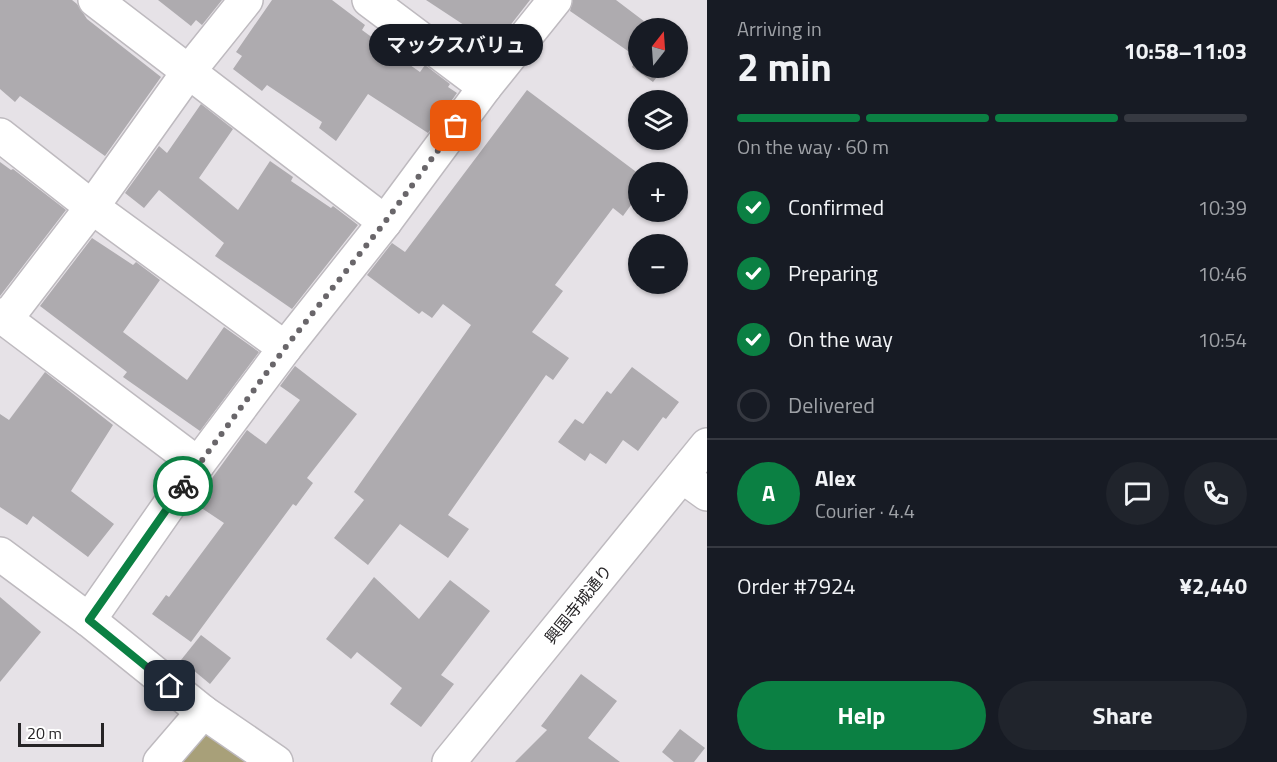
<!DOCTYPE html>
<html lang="en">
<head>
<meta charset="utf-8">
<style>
	body { margin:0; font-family:"Titillium Web","Noto Sans JP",sans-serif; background:#20242c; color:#f1f3f6; height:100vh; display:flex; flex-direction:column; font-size:22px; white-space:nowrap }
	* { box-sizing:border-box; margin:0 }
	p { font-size:20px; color:#9ea1a6 }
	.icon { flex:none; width:33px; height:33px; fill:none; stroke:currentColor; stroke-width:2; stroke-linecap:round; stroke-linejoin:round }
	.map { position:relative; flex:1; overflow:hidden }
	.drawer { display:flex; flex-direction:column; background:#171b24; width:570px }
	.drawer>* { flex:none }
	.needle { width:39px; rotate:17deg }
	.fabs { position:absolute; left:628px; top:18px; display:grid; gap:12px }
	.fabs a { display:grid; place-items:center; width:60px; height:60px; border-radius:50%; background:#171b24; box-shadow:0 2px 4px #0004; font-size:30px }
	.scale { position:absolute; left:18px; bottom:15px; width:86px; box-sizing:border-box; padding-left:6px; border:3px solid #262426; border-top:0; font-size:16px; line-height:21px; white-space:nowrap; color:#262426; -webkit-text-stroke:4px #fff; paint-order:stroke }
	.pin { position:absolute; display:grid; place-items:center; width:51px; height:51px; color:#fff; margin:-26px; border-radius:12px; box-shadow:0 3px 9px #0006 }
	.courier { position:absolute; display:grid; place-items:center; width:60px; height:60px; margin:-30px; border:4px solid #0b8043; border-radius:50%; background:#fff; color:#222; box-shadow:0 2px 8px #0007 }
	.bubble { position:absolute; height:42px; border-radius:21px; background:#171b24; box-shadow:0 2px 4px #0004; font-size:20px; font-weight:700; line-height:42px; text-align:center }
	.summary em { font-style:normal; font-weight:700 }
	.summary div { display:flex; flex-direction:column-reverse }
	.summary { display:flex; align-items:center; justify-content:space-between; height:102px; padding:0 30px }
	h1 { font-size:39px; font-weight:700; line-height:45px }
	.bar { display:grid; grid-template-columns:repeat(4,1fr); gap:9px 6px; align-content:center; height:72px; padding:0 30px }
	.bar i { height:8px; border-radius:4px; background:#363941 }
	.bar .active { background:#0b8043 }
	.bar p { grid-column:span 4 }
	.line { display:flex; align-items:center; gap:15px; padding:0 30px; border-top:2px solid #363941 }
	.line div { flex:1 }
	.round { display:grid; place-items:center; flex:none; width:63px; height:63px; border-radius:32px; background:#20242c }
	ol { padding:0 30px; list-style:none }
	li { display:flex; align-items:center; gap:18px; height:66px }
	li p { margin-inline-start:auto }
	li .icon { padding:6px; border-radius:50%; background:#0b8043; color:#fff; stroke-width:4 }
	li:last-child { color:#9ea1a6 }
	li i { width:33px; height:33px; border:3px solid #363941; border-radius:50% }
	.button { display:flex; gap:12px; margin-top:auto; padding:12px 30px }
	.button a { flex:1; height:69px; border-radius:36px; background:#0b8043; color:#fff; font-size:24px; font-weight:700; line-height:69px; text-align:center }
	.button a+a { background:#20242c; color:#f1f3f6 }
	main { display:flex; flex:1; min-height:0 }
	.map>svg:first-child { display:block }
	.forest { fill:#a8a079 }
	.building { fill:#aeabaf }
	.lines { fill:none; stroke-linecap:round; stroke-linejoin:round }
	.minor-casing { stroke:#bebabf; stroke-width:36 }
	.secondary-casing { stroke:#bebabf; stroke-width:36 }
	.minor { stroke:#fff; stroke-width:33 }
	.secondary { stroke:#fff; stroke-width:33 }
	.done { stroke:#69666a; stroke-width:6; stroke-dasharray:0 10.8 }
	.route { stroke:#0b8043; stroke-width:8 }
	.labels { text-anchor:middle; stroke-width:6; stroke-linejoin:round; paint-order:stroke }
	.street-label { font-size:16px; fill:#262426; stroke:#fff }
</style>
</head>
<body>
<main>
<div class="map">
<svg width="707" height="762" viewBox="0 0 707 762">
	<rect width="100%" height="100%" fill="#e6e2e7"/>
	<!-- forest -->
	<polygon class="forest" points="202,725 257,762 164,762"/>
	<!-- building -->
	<g class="building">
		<polygon points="0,0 72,0 77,4 87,19 161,77 105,156 20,96 15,102 0,89"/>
		<polygon points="158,0 222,0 202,25 196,20 191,26"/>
		<polygon points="272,0 332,0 365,25 362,30 400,58 420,72 425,65 450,84 448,87 457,93 428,133 368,94 336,141 319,128 322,122 267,85 262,91 233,69 242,56 236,52"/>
		<polygon points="426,0 530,0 495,45 490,42 487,46 468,35 467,27"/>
		<polygon points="573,0 616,0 653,28 639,28 639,68 664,68 653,82 632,67 638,58 570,11"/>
		<polygon points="527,90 639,174 639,194 623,216 613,208 555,285 563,291 532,332 569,358 553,380 546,375 448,515 469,529 448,558 400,524 368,565 334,538 364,500 354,492 471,325 443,304 432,318 422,311 419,314 367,275 392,243 405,252"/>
		<polygon points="201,104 233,129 199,178 238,210 270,161 293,177 291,181 331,208 333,206 358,225 292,309 215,256 224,243 159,190 144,208 125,193 159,146 167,153"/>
		<polygon points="0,162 11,170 13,169 66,210 0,296"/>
		<polygon points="92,238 133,265 136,262 160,280 123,332 187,380 224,327 259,352 200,431 123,377 127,372 40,306"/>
		<polygon points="295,366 357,414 307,478 313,483 296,506 293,504 191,642 152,614 166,595 169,597 224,523 194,503 247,430 266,444 300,400 280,386"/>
		<polygon points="632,367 679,402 666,419 663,417 638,451 623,440 606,464 590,453 585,461 558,442 575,419 583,424 607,391 611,394"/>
		<polygon points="45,372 113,425 71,491 114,524 88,557 33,516 27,525 0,507 0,414 9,420"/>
		<polygon points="374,577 419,619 450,580 490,611 441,675 454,684 421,727 390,704 402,688 357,652 351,659 326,639"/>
		<polygon points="0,597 41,632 0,682"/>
		<polygon points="201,635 231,658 210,684 181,660"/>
		<polygon points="581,674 617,701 588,738 620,762 515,762 547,730 541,726"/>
		<polygon points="680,729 705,748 694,762 674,762 662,752"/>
	</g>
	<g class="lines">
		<defs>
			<g id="minor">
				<polyline points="95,0 385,222"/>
				<polyline points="369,0 485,87"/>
				<polyline points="0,135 92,207 285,348"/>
				<polyline points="0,315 198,464"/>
				<polyline points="6,319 92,207 189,71 246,0"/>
				<polyline points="682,476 707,494"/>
				<polyline points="0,554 89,620 203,712 276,762"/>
				<polyline points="89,620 198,464 285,348 385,222 485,87 555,0"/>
				<polyline points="160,762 203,712"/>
			</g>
			<polyline id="secondary" points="449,762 707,445"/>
		</defs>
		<!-- minor casing -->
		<use href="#minor" class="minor-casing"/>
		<!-- secondary casing -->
		<use href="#secondary" class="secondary-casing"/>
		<!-- minor -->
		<use href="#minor" class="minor"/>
		<!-- secondary -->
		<use href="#secondary" class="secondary"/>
	</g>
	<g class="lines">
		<!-- done -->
		<polyline class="done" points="183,486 285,348 385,222 456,126"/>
		<!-- route -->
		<polyline class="route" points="170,686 89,620 183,486"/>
	</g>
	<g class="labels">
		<!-- street labels -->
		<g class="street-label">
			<text transform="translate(578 604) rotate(-51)" y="6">興国寺城通り</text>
		</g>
	</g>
</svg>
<div class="fabs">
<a><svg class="needle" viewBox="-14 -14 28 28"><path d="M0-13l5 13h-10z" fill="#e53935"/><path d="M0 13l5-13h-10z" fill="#9ea1a6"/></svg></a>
<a><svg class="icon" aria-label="layers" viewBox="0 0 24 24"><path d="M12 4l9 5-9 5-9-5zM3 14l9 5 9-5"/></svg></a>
<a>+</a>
<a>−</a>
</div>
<div class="scale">20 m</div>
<div class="pin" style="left:456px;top:126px;background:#ea580c"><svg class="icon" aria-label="bag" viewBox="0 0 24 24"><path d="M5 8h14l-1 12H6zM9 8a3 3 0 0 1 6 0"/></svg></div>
<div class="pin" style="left:170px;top:686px;background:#1f2937"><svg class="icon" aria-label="home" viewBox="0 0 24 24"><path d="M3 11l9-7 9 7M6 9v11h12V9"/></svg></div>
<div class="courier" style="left:183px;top:486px"><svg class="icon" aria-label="bike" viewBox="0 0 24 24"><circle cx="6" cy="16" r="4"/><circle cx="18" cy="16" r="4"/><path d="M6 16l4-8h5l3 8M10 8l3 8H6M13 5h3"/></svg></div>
<div class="bubble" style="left:369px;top:24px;width:174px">マックスバリュ</div>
</div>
<section class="drawer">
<div class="summary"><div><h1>2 min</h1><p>Arriving in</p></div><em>10:58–11:03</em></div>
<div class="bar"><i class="active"></i><i class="active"></i><i class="active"></i><i></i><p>On the way · 60 m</p></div>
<ol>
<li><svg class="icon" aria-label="check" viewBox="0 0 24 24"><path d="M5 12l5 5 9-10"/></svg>Confirmed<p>10:39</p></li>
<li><svg class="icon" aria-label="check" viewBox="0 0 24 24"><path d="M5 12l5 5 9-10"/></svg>Preparing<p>10:46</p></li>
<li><svg class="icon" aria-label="check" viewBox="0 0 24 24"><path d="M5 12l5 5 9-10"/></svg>On the way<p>10:54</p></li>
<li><i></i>Delivered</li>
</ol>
<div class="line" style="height:108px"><b class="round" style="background:#0b8043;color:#fff">A</b><div><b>Alex</b><p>Courier · 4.4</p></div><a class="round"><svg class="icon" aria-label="chat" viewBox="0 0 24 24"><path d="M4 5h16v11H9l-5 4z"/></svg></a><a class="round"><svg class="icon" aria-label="phone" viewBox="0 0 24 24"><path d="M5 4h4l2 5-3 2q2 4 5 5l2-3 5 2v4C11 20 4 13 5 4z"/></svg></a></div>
<div class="line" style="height:78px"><div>Order #7924</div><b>¥2,440</b></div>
<div class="button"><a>Help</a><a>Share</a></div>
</section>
</main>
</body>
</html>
